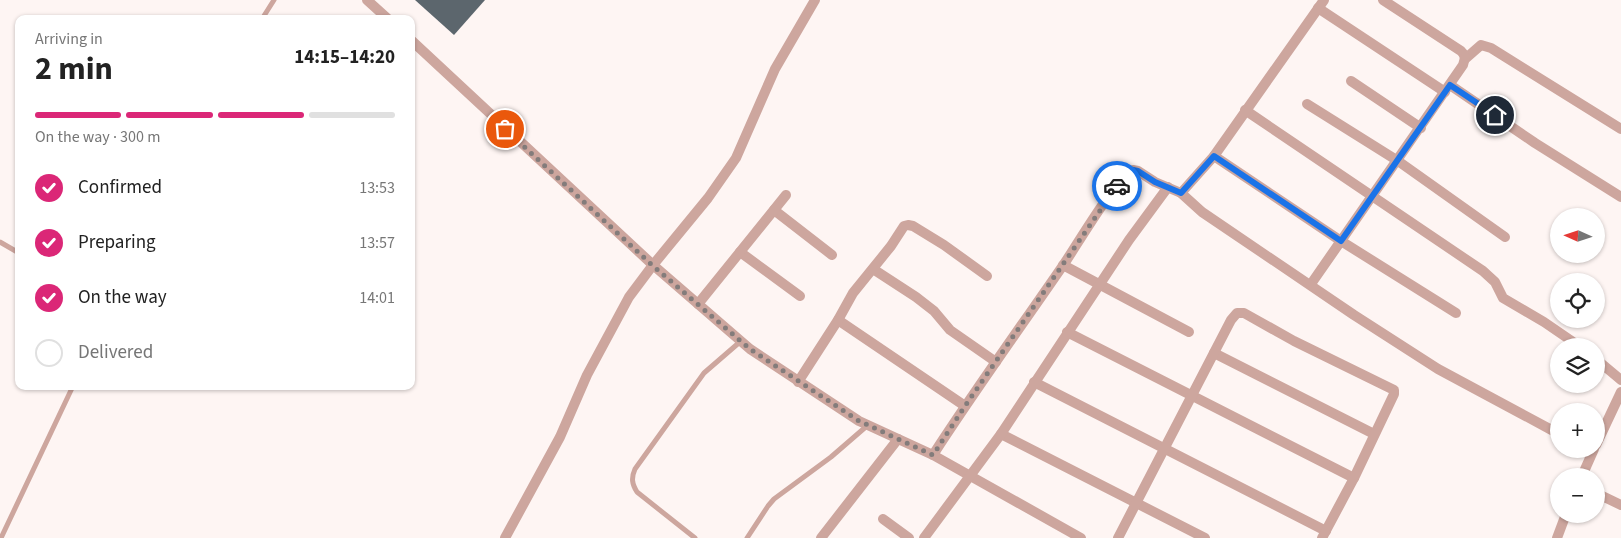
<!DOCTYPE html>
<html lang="en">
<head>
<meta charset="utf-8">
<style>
	body { margin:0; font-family:"Source Sans 3",sans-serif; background:#f6f6f6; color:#222; height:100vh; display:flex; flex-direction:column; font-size:19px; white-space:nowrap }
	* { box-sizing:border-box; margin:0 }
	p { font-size:16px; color:#767676 }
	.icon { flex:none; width:28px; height:28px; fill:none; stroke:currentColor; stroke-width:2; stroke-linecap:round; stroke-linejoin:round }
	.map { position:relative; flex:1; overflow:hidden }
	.drawer { position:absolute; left:15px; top:15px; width:400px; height:375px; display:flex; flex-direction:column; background:#fff; border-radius:10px; box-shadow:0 1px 4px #0004 }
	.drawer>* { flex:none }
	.needle { width:32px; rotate:273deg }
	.buttons { position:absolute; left:1550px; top:208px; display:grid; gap:10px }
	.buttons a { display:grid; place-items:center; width:55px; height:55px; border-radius:50%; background:#fff; box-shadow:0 1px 4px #0004; font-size:25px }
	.pin { position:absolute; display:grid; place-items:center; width:42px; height:42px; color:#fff; margin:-21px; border:2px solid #fff; border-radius:50%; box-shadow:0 1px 5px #0007 }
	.courier { position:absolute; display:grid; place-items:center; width:50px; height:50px; margin:-25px; border:4px solid #1a73e8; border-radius:50%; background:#fff; color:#222; box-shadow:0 1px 6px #0007 }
	.summary em { font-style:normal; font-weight:700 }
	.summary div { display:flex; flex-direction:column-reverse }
	.summary { display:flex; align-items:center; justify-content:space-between; height:85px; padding:0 20px }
	h1 { font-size:32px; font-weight:700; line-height:38px }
	.bar { display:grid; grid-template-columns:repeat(4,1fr); gap:8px 5px; align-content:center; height:60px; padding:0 20px }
	.bar i { height:6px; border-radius:4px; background:#e0e0e0 }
	.bar .active { background:#db2777 }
	.bar p { grid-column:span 4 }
	ol { padding:0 20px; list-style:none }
	li { display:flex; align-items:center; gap:15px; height:55px }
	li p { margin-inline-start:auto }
	li .icon { padding:5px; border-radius:50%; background:#db2777; color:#fff; stroke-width:4 }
	li:last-child { color:#767676 }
	li i { width:28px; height:28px; border:2px solid #e0e0e0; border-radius:50% }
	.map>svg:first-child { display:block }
	.building { fill:#5c666d }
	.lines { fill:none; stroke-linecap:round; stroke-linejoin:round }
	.lane { stroke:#cda69e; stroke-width:5 }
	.street { stroke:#cda69e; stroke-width:10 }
	.done { stroke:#837c7b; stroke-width:5; stroke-dasharray:0 9 }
	.route { stroke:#1a73e8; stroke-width:6 }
</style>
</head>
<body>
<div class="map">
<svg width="1621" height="538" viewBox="0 0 1621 538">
	<rect width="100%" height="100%" fill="#fef5f3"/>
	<!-- building -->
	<polygon class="building" points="415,0 485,0 454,35"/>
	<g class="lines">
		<!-- lane -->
		<g class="lane">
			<polyline points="262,19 274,0"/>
			<polyline points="0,242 19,253"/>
			<polyline points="1,538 73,386"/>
			<path d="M695 538 637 492C632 484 631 478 635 469L704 373 741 341"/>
			<polyline points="747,538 768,506 774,499 831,457 868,425"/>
		</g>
		<!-- street -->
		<g class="street">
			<polyline points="367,0 388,19"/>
			<polyline points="1318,8 1445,92"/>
			<polyline points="411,40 653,265 750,349 859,421 933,455 1081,538"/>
			<polyline points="1465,59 1481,45 1491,48 1621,129"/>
			<polyline points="1351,81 1421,128"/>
			<polyline points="1450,85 1535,143 1621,197"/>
			<polyline points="1307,104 1398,161 1505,237"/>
			<polyline points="1245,110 1483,271 1495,282 1503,298 1544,322 1579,346"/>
			<polyline points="1214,156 1341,241 1456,313"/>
			<polyline points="1181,193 1214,156 1324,0"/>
			<polyline points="774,210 832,255"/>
			<polyline points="740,252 800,296"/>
			<polyline points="1063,265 1189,332"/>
			<polyline points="873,269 916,297 934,311 950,330 996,362"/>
			<path d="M1311 284 1463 65C1465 59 1466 56 1461 51L1383 0"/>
			<polyline points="698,304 786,195"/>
			<polyline points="838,320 965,406"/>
			<polyline points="1067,332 1354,478"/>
			<polyline points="1214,353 1374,434"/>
			<polyline points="1596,359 1621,380"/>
			<polyline points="798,382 838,320 853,293 891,246 904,226 908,225 913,226 944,245 987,276"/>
			<polyline points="1034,382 1326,531"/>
			<polyline points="1001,434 1205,538"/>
			<polyline points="1596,445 1621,392"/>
			<path d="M933 455C975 390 1020 328 1064 264 1077 245 1116 178 1133 170L1138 171 1155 182 1181 193 1202 212 1354 315 1438 369 1559 434"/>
			<polyline points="1582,476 1594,449"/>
			<polyline points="1596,493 1621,505"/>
			<polyline points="883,519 909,538"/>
			<polyline points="505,538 560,437 587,375 629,297 653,265 708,198 736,158 775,69 815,0"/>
			<polyline points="821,538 898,439"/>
			<polyline points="924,538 1001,434 1129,240 1168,187"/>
			<polyline points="1118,538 1231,320 1237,313 1244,313 1294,341 1394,390 1394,394 1354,478 1322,538"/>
			<polyline points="1557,538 1566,514"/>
		</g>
	</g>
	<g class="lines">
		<!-- done -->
		<polyline class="done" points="505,129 652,265 750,349 859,421 933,455 965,406 1117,186"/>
		<!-- route -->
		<polyline class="route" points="1117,186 1124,176 1133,170 1138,171 1155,182 1181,193 1214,156 1341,241 1450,85 1495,115"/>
	</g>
</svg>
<div class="buttons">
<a><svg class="needle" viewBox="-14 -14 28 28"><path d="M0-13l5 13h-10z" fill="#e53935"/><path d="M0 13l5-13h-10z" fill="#767676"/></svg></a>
<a><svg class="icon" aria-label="locate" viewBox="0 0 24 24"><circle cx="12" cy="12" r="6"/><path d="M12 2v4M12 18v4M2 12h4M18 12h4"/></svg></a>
<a><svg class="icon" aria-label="layers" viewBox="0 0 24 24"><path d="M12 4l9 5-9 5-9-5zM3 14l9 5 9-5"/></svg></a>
<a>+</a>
<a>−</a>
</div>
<div class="pin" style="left:505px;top:129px;background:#ea580c"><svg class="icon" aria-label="bag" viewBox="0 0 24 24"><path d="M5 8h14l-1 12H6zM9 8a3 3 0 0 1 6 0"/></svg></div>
<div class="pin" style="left:1495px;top:115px;background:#1f2937"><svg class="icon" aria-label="home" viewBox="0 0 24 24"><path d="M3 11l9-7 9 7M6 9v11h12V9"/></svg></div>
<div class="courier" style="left:1117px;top:186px"><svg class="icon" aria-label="car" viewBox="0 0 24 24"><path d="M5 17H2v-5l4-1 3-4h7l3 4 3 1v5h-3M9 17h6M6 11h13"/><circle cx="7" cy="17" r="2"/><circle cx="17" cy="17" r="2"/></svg></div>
<section class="drawer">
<div class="summary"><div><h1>2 min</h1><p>Arriving in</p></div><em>14:15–14:20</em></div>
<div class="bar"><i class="active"></i><i class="active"></i><i class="active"></i><i></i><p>On the way · 300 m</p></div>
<ol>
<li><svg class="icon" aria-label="check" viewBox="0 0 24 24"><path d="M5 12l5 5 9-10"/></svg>Confirmed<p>13:53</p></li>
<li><svg class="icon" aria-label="check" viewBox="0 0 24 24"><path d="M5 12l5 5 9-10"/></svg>Preparing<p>13:57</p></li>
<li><svg class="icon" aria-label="check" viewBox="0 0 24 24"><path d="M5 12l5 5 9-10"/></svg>On the way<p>14:01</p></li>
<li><i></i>Delivered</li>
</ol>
</section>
</div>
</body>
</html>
